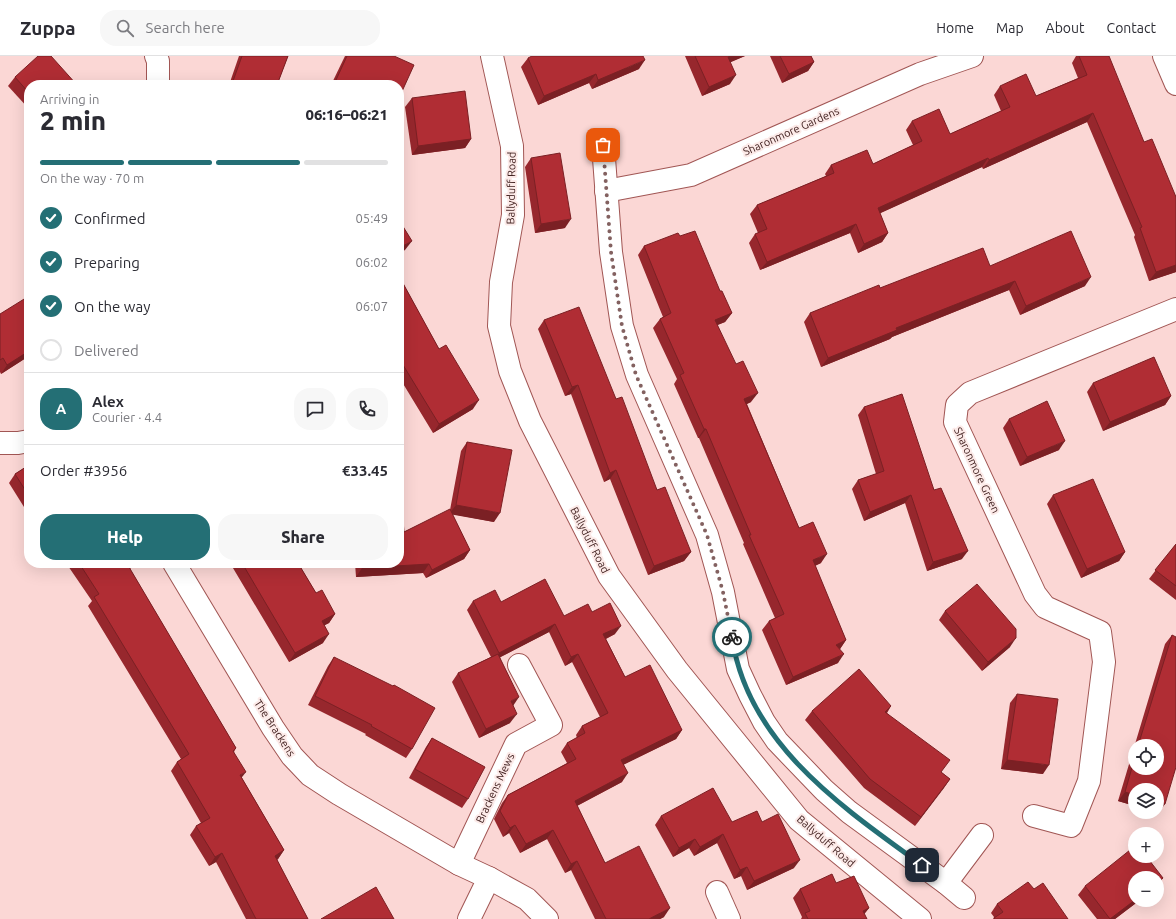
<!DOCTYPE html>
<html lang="en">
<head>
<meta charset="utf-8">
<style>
	body { margin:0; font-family:Ubuntu,sans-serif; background:#f7f7f7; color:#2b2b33; height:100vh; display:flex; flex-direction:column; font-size:15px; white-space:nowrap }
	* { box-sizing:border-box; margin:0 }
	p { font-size:13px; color:#7c7c81 }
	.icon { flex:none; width:22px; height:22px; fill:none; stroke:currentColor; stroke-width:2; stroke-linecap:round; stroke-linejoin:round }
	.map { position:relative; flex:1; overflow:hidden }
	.sheet { position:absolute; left:24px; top:24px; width:380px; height:488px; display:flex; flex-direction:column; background:#fff; border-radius:16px; box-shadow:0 4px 16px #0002 }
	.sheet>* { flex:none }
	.tools { position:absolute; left:1128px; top:683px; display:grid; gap:8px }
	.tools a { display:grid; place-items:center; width:36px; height:36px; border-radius:50%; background:#fff; box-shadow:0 4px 16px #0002; font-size:20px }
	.pin { position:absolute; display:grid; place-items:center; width:34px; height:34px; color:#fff; margin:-17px; border-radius:8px; box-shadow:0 2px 6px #0006 }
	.courier { position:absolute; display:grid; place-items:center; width:40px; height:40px; margin:-20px; border:3px solid #246f75; border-radius:50%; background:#fff; color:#222; box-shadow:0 1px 5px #0007 }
	.overview em { font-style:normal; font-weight:800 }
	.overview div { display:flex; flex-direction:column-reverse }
	.overview { display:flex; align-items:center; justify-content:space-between; height:68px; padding:0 16px }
	h1 { font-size:26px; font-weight:800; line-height:30px }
	.bar { display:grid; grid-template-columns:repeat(4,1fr); gap:6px 4px; align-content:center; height:48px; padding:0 16px }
	.bar i { height:5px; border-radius:3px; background:#e1e1e2 }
	.bar .on { background:#246f75 }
	.bar p { grid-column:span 4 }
	.line { display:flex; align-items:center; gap:10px; padding:0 16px; border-top:1px solid #e1e1e2 }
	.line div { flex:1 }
	.round { display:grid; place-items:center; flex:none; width:42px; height:42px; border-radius:16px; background:#f7f7f7 }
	ol { padding:0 16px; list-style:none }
	li { display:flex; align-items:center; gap:12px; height:44px }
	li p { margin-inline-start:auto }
	li .icon { padding:4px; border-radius:50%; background:#246f75; color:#fff; stroke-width:4 }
	li:last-child { color:#7c7c81 }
	li i { width:22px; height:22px; border:2px solid #e1e1e2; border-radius:50% }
	.primary-button { display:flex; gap:8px; margin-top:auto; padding:8px 16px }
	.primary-button a { flex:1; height:46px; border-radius:16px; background:#246f75; color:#fff; font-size:16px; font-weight:800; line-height:46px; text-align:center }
	.primary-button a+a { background:#f7f7f7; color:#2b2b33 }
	header { display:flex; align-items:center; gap:24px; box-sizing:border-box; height:56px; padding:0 20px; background:#fff; border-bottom:1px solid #e1e1e2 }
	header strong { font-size:19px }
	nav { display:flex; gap:22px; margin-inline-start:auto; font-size:14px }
	.search { width:280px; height:36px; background:#f7f7f7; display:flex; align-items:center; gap:10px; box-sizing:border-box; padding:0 14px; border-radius:16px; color:#7c7c81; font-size:15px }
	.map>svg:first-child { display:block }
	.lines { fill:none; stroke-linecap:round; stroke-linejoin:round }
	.minor-casing { stroke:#a15654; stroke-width:24 }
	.minor { stroke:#fff; stroke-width:22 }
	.wall { fill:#97272d; fill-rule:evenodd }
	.shaded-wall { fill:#7b2024 }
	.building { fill:#b02d34; stroke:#7b2024 }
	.done { stroke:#836160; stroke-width:4; stroke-dasharray:0 7.2 }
	.route { stroke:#246f75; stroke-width:5 }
	.labels { text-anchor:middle; stroke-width:4; stroke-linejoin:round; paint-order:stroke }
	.street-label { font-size:11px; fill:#422221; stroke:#fceae8 }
</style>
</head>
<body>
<header>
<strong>Zuppa</strong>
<div class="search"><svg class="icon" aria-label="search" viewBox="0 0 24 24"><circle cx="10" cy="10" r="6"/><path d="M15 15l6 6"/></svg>Search here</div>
<nav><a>Home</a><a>Map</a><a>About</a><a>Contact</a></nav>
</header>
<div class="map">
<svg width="1176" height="863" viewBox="0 0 1176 863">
	<rect width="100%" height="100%" fill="#fbd7d5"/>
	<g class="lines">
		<defs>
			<g id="minor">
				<polyline points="156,0 158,5 158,29"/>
				<polyline points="492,0 512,90 513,159 501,226 499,270 510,315 530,365 609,520 677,614 799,764 920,863"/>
				<polyline points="1164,0 1176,28"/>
				<polyline points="603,89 611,196 622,270 637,319 707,479 723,536 738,613 750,639 764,666 777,685 824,734 849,756 946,827 964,842"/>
				<polyline points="606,135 691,119 920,18 972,0"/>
				<polyline points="0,387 18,387 29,385"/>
				<polyline points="174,507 273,672 292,700 310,719 339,738 459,808 489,822 527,843 547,863"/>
				<polyline points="1034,760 1071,770 1089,725 1104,606 1100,576 1045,551 1035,538 955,366 957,349 970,337 1176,253"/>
				<polyline points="459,808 516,688 551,669 519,609"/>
				<polyline points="946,827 982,779"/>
				<polyline points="717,836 729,863"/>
				<polyline points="469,863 489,822"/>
			</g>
		</defs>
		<!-- minor casing -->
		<use href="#minor" class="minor-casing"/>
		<!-- minor -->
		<use href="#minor" class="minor"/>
	</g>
	<!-- wall -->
	<g class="wall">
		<polygon points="239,0 288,0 277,29 229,29"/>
		<polygon points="345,0 394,0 399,29 331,29"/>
		<polygon points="685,0 745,0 730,6 730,28 702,40"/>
		<polygon points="770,0 811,0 814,6 808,15 782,27"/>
		<polygon points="1076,0 1079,0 1144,86 1176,141 1176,216 1149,225 1134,181 1135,179 1087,66 983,113 982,111 880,157 888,177 882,186 858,197 850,177 760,214 749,187 755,178 758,177 750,158 757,149 826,120 825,118 831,109 873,108 913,89 906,74 912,65 950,78 1001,55 994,39 1000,30 1036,40 1078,22 1072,7"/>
		<polygon points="528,2 639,13 592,33 589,27 538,49 521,11"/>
		<polygon points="15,21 29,29 29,53 8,30"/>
		<polygon points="412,42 471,83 465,92 412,99 405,51"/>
		<polygon points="531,102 565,172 535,177 525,111"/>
		<polygon points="680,180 720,235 732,257 725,266 717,269 751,346 747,348 799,472 821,507 815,510 846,584 840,593 838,607 786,629 762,574 769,565 775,562 743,488 744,487 699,382 698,382 674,328 677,323 653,272 660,263 663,261 638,199 644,190"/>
		<polygon points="990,210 1085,230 1020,259 1009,234 892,281 890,283 821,311 804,266 810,257 880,232"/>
		<polygon points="399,220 439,293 473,353 433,377 399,321"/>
		<polygon points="0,258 29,300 1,318 0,316"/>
		<polygon points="544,264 616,343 657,434 691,496 684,505 648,519 610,423 604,426 571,338 565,340 538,273"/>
		<polygon points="1093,327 1171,340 1165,349 1103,375 1087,336"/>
		<polygon points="864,351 934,434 962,503 927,515 905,447 864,465 852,433 858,424 876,418 858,359"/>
		<polygon points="1009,363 1059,394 1020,410 1003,372"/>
		<polygon points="467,386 494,466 452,458 470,494 464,503 426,522 423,517 356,521 355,507 399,507 404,476 450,454 461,395"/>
		<polygon points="29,409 29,459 9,427 15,418"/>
		<polygon points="1053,439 1125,496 1119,505 1081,522 1047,448"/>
		<polygon points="1176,488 1176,544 1149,523"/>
		<polygon points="66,507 132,507 134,509 130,513 236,692 234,696 242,722 284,794 278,803 277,804 308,863 246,863 216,806 209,810 190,779 196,770 201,767 171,715 177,706 181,703 88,550 92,545"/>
		<polygon points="230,507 298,507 316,537 335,558 329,567 324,569 323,587 289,606"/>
		<polygon points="473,545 501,546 564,560 592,556 615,578 606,583 625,621 682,674 676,683 624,708 622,726 577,750 605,807 664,861 660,863 595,863 571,814 565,817 547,783 520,797 509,777 503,781 494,763 502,747 508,739 567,707 561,696 567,687 577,682 576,679 582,670 600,661 572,606 565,610 549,576 500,601 513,650 510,667 479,682 452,626 458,617 491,601 467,554"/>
		<polygon points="945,555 1010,591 982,615 939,564"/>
		<path d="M1172 579 1165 748 1158 757 1155 756H1157L1135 734V750L1118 745 1165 588ZM1135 690H1157L1135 712Z"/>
		<polygon points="334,601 412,693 406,702 365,679 366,678 308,649 328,610"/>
		<polygon points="1017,638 1043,718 1001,713 1010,647"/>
		<polygon points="891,650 887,657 941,716 950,723 915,770 864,732 805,664 812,655"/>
		<polygon points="432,682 468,743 462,752 409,722 426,691"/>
		<polygon points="661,760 732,766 762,766 794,812 747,834 741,820 734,823 717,787 694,800 689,792 673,801 655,769"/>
		<polygon points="836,827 869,852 864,858 867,863 801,863 802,861 793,842 800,833"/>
		<polygon points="1085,830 1135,844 1140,844 1115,863 1097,863 1078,839"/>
		<polygon points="1034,833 1068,863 993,863 994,861 991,857 997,848"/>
	</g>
	<!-- shaded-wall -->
	<g class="shaded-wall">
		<polygon points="731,0 745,0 722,10 728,1"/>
		<polygon points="645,4 639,13 592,33 598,24"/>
		<polygon points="814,6 808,15 782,27 789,18"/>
		<polygon points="596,18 589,27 538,49 544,40"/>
		<polygon points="736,19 730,28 702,40 709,31"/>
		<polygon points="233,25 243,29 230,29"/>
		<polygon points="1093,57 1087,66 983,113 989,104"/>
		<polygon points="471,83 465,92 412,99 418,90"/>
		<polygon points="988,102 982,111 872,161 878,152"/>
		<polygon points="571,163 565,172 535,177 541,168"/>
		<polygon points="856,168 850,177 760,214 767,206"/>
		<polygon points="888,177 882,186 858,197 864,188"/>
		<polygon points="412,185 405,194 399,198 399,192"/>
		<polygon points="1176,209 1176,216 1149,225 1156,216"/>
		<polygon points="1091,221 1085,230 1020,259 1026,250"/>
		<polygon points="1015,225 1009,234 892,281 890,283 821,311 828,302 896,272"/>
		<polygon points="732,257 725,266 708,273 715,264"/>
		<polygon points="29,295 29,300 1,318 7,309"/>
		<polygon points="578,329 571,338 565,340 572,331"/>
		<polygon points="758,337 751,346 738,352 744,343"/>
		<polygon points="1171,340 1165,349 1103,375 1110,366"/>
		<polygon points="479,344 473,353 433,377 439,368"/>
		<polygon points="704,373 706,373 699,382 698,382"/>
		<polygon points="1065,385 1059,394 1020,410 1027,401"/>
		<polygon points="616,414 610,423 604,426 610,417"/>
		<polygon points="911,439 905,447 864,465 870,456"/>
		<polygon points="456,449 500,457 494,466 449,458"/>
		<polygon points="470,494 464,503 426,522 432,514"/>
		<polygon points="968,495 962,503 927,515 933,506"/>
		<polygon points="691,496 684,505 648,519 654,510"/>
		<polygon points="1125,496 1119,505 1081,522 1087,513"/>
		<polygon points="827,498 821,507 807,513 813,504"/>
		<polygon points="429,508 423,517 356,521 362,512"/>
		<polygon points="335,558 329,567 316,574 322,565"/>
		<polygon points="555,568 549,576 493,605 499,597"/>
		<polygon points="621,570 615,578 597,587 603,578"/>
		<polygon points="329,578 323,587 289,606 295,597"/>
		<polygon points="1016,582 1010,591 982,615 988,606"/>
		<polygon points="846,584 840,593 836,589"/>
		<polygon points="578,598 572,606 565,610 571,601"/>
		<polygon points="844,598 838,607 786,629 793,621"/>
		<polygon points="519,641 513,650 511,645"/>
		<polygon points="891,650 885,659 885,656"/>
		<polygon points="517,658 510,667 479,682 486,673"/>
		<polygon points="682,674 676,683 615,713 621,704"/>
		<polygon points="1007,704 1049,709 1043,718 1001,713"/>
		<polygon points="246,716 239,725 240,719"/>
		<polygon points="628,717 622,726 569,754 575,745"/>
		<polygon points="950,723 944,732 915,770 921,761"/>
		<polygon points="1125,736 1135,739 1135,750 1118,745"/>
		<polygon points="1157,746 1165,748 1158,757 1155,756 1157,756"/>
		<polygon points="515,769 509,777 503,781 510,772"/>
		<polygon points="553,774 547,783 520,797 526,788"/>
		<polygon points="723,778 717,787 694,800 700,791"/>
		<polygon points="695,783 689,792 673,801 679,792"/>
		<polygon points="284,794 278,803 268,809 275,800"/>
		<polygon points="222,797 216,806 209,810 215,801"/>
		<polygon points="800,804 794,812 747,834 754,825"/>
		<polygon points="577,805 571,814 565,817 571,808"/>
		<polygon points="747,811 741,820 734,823 740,814"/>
		<polygon points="1163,822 1157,830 1157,827"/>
		<polygon points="1135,844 1140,844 1115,863 1110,863"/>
		<polygon points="670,852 664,861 660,863 649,863"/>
		<polygon points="869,852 862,861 863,855"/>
	</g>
	<!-- building -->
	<g class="building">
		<polygon points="38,0 51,0 77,29 29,29 29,37 15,21"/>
		<polygon points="242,0 288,0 277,29 243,29 233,25"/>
		<polygon points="347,0 394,0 414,9 399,42 399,29 347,29 336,24"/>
		<polygon points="532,0 643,0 645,4 598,24 596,18 544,40 528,2"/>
		<polygon points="695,0 731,0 728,1 736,19 709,31"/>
		<polygon points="780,0 811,0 814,6 789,18"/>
		<polygon points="1079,0 1109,0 1144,86 1152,83 1176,141 1176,209 1156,216 1140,172 1142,171 1093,57 989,104 988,102 878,152 888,177 864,188 856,168 767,206 755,178 767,173 757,149 834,117 831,109 867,94 873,108 922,85 912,65 939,53 950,78 1010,51 1000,30 1026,18 1036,40 1087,19"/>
		<polygon points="465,35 471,83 418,90 412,42"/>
		<polygon points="560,97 571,163 541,168 531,102"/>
		<polygon points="399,164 412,185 399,192"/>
		<polygon points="695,175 720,235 722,235 732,257 715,264 736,308 743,305 758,337 744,343 799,472 813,466 827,498 813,504 846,584 836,589 844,598 793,621 769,565 784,558 749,479 751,479 706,373 704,373 680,319 684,317 660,263 671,257 644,190 678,177 680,180"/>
		<polygon points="1071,175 1091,221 1026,250 1015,225 896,272 897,274 828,302 810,257 879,229 880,232 983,192 990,210"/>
		<polygon points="399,211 402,215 399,217"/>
		<polygon points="399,220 439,293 446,289 479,344 439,368 400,304 399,305"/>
		<polygon points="29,240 29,295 7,309 3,302 0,304 0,258"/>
		<polygon points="579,251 616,343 622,341 657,434 665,431 691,496 654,510 616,414 610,417 578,329 572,331 544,264"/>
		<polygon points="1154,301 1171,340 1110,366 1093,327"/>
		<polygon points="902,338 934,434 941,432 968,495 933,506 911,439 870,456 858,424 884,415 864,351"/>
		<polygon points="1047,345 1065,385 1027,401 1009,363"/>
		<polygon points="467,386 512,394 500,457 456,449"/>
		<polygon points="29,409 29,440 15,418"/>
		<polygon points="1093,423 1125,496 1087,513 1053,439"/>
		<polygon points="450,453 470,494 432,514 429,508 362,512 362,507 399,507 399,464 403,464 404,476"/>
		<polygon points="1176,488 1176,530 1155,514"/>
		<polygon points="79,507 132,507 134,509 129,511 236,692 233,695 246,716 240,719 284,794 275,800 308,863 256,863 222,797 215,801 196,770 210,762 177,706 189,698 94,541 99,538"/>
		<polygon points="242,507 298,507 316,537 322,534 335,558 322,565 329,578 295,597"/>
		<polygon points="545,523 564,560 588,548 592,556 610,547 621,570 603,578 625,621 650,609 682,674 621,704 628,717 575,745 605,807 639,790 670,852 649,863 606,863 577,805 571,808 553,774 526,788 515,769 510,772 500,755 508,739 576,703 567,687 585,677 582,670 608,657 578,598 571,601 555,568 499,597 473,545 495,534 501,546"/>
		<polygon points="977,528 1016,573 1016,582 988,606 945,555"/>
		<polygon points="1172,579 1176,581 1176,711 1165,748 1157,746 1157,734 1135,734 1135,739 1125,736 1135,701 1135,712 1157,712 1157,690 1138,690"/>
		<polygon points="498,598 519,641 511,645 517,658 486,673 458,617"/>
		<polygon points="334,601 393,630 394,629 435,652 412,693 371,670 372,669 315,640"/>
		<polygon points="859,613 891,650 885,656 950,704 941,716 950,723 921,761 870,723 812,655"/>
		<polygon points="1017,638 1058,643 1049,709 1007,704"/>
		<polygon points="432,682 485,711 468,743 415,713"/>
		<polygon points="713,732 732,766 757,755 762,766 778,758 800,804 754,825 747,811 740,814 723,778 700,791 695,783 679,792 661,760"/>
		<polygon points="1135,790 1135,800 1146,800 1163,822 1157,827 1157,822 1135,822 1135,844 1110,863 1085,830"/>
		<polygon points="832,818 836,827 854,820 869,852 863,855 867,863 808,863 805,857 810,855 800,833"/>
		<polygon points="1028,826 1034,833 1043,827 1068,863 995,863 994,862 1003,856 997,848"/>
		<polygon points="376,831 394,863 321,863"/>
	</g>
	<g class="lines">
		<!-- done -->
		<polyline class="done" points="603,89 611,196 622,270 636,319 707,479 723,536 732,581"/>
		<!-- route -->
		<path class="route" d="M732 581C747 687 842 751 922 809"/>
	</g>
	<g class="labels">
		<!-- street labels -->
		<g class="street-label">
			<text transform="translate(791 75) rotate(-24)" y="4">Sharonmore Gardens</text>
			<text transform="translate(511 132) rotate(-89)" y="4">Ballyduff Road</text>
			<text transform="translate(977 414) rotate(65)" y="4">Sharonmore Green</text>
			<text transform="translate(590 484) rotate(63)" y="4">Ballyduff Road</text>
			<text transform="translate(275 672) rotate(57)" y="4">The Brackens</text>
			<text transform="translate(495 732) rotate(-65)" y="4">Brackens Mews</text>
			<text transform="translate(826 785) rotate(41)" y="4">Ballyduff Road</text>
		</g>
	</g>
</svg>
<div class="tools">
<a><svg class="icon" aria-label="locate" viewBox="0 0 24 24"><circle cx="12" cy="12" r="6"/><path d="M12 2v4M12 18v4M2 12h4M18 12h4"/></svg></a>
<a><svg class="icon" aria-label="layers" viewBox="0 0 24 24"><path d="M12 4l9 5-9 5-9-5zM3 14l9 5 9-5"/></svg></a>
<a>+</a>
<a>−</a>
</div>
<div class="pin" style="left:603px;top:89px;background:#ea580c"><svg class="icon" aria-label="bag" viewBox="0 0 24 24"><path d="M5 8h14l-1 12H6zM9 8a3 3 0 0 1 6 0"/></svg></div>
<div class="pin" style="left:922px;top:809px;background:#1f2937"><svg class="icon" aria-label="home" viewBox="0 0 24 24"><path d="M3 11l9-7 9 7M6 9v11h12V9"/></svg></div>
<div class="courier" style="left:732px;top:581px"><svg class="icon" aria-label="bike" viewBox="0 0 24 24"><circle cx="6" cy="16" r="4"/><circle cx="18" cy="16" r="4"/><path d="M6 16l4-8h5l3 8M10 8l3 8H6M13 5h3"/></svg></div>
<section class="sheet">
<div class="overview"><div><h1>2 min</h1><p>Arriving in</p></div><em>06:16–06:21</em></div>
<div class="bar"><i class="on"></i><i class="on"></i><i class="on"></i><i></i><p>On the way · 70 m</p></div>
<ol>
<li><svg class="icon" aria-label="check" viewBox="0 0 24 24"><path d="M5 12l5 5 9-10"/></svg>Confirmed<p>05:49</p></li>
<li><svg class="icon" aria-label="check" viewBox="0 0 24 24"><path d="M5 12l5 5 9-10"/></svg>Preparing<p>06:02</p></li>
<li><svg class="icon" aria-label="check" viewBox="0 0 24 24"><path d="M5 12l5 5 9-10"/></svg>On the way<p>06:07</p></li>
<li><i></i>Delivered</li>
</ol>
<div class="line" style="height:72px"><b class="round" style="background:#246f75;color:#fff">A</b><div><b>Alex</b><p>Courier · 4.4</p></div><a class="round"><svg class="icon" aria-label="chat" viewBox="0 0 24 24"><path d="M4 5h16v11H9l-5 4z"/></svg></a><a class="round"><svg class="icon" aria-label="phone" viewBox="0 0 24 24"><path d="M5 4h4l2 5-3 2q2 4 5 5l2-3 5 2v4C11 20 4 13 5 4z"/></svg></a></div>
<div class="line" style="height:52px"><div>Order #3956</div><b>€33.45</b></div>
<div class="primary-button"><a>Help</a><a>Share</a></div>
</section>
</div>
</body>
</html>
